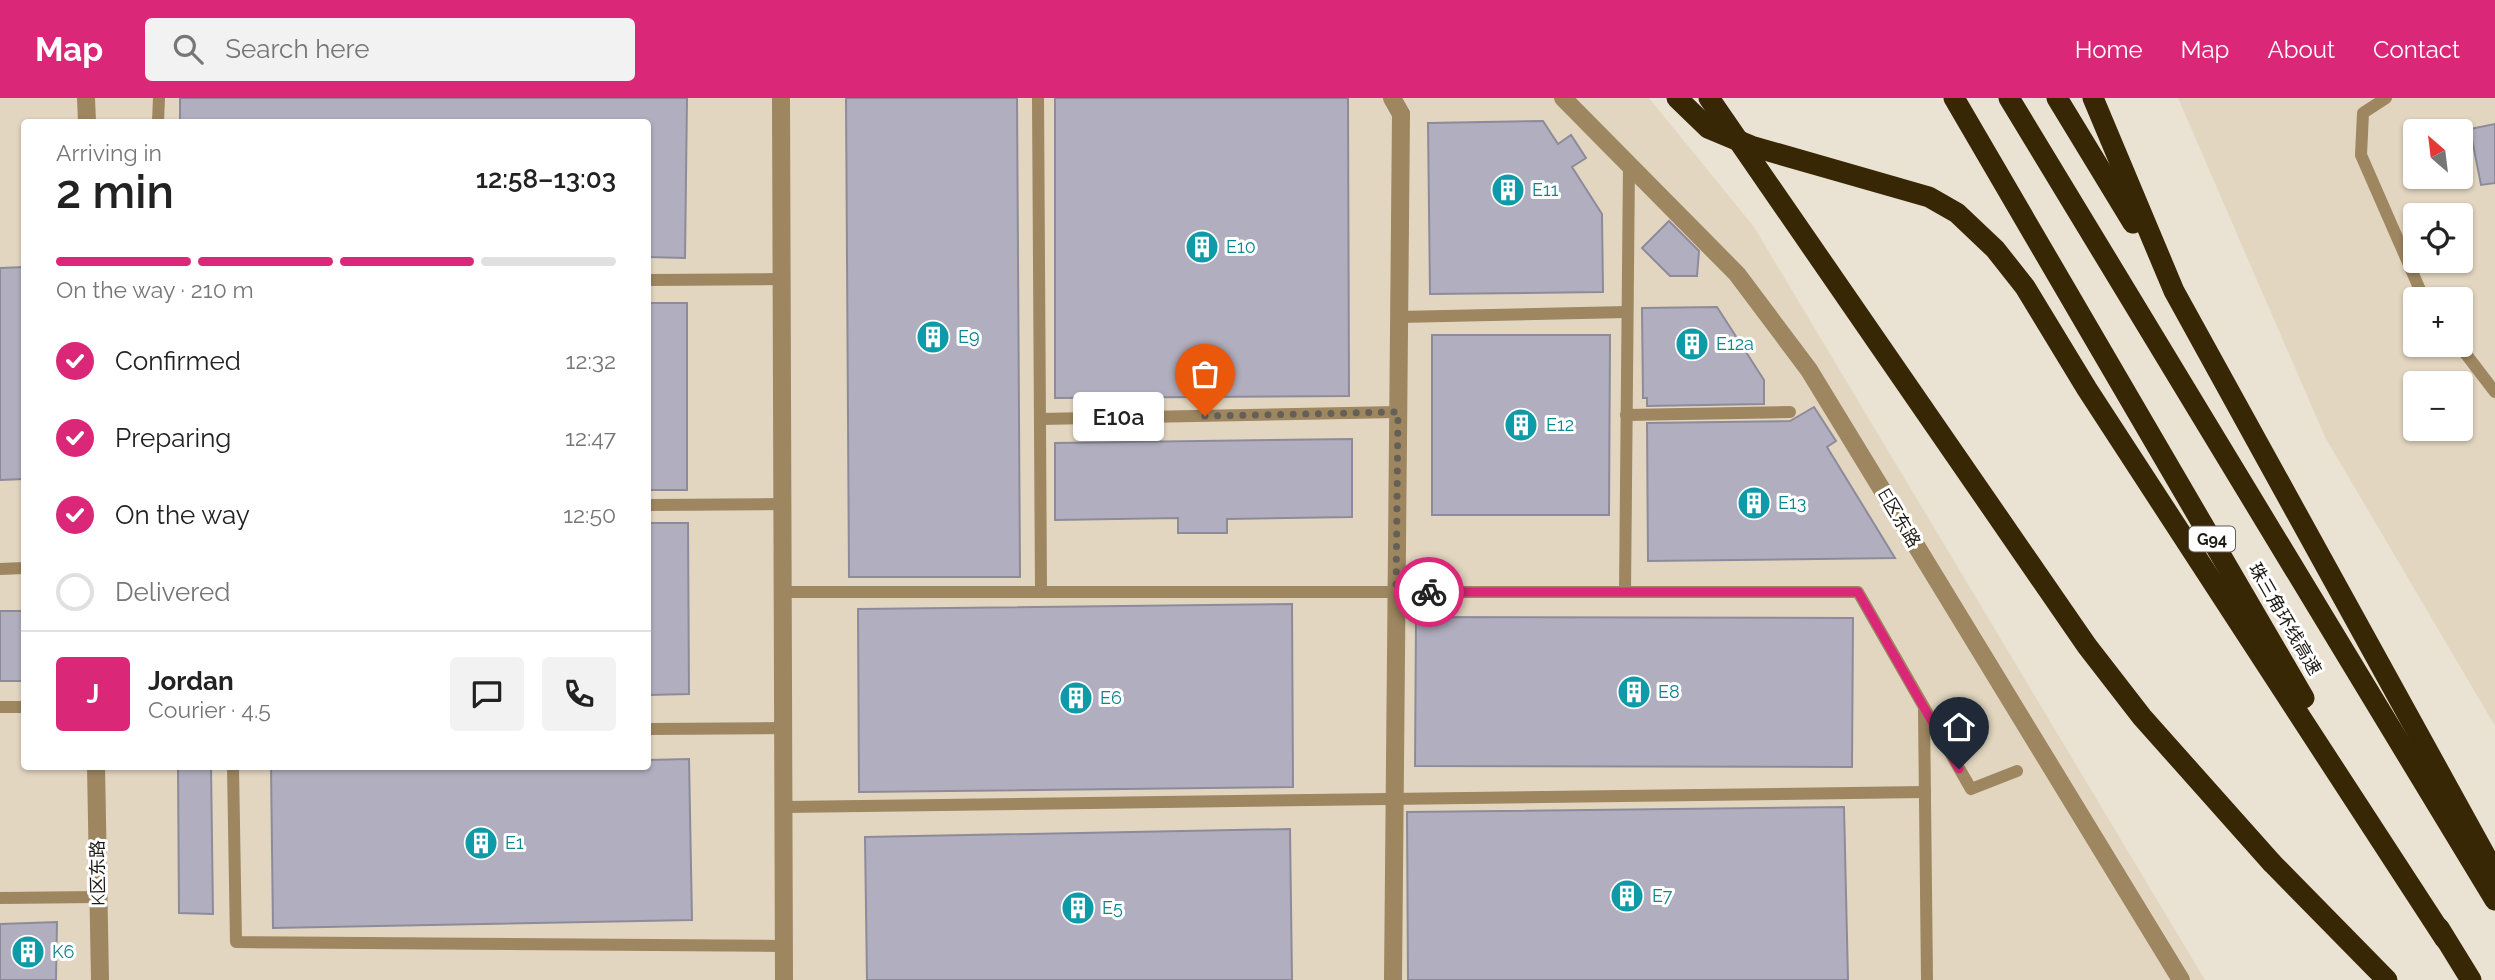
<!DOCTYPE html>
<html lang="en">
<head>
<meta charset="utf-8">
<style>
	body { margin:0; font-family:Raleway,"Noto Sans SC",sans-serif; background:#f2f2f2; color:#222; height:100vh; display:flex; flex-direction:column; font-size:26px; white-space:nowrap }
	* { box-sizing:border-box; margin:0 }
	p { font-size:23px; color:#767676 }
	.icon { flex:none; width:38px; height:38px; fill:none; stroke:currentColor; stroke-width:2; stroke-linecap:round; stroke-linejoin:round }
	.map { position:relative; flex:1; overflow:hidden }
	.sheet { position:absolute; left:21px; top:21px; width:630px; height:651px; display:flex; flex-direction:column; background:#fff; border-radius:7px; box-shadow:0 2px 5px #0004 }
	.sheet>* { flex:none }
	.needle { width:46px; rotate:332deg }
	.fabs { position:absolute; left:2403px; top:21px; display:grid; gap:14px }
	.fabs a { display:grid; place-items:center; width:70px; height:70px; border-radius:7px; background:#fff; box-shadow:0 2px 5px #0004; font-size:35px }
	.pin { position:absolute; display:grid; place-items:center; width:60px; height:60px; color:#fff; margin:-72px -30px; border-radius:50% 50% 50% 0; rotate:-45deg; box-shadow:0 0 7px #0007 }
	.pin .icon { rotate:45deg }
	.courier { position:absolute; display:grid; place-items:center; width:70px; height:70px; margin:-35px; border:5px solid #db2777; border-radius:50%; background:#fff; color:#222; box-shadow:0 2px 9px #0007 }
	.bubble { position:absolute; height:49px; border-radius:7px; background:#fff; box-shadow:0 2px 5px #0004; font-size:23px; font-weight:600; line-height:49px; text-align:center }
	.summary em { font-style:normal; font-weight:600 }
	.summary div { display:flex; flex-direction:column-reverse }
	.summary { display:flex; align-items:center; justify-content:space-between; height:119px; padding:0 35px }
	h1 { font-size:46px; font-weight:600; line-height:52px }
	.bar { display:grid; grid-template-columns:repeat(4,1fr); gap:10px 7px; align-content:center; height:84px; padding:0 35px }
	.bar i { height:9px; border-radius:5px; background:#e0e0e0 }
	.bar .current { background:#db2777 }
	.bar p { grid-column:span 4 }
	.line { display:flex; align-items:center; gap:18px; padding:0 35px; border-top:2px solid #e0e0e0 }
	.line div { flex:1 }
	.round { display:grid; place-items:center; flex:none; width:74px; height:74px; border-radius:7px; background:#f2f2f2 }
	ol { padding:0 35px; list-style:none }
	li { display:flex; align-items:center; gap:21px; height:77px }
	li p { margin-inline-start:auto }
	li .icon { padding:7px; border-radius:50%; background:#db2777; color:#fff; stroke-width:4 }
	li:last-child { color:#767676 }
	li i { width:38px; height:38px; border:4px solid #e0e0e0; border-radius:50% }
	header { display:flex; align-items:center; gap:42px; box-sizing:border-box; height:98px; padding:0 35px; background:#db2777; color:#fff }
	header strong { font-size:33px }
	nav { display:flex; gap:38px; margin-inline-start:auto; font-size:24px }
	.search { width:490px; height:63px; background:#f2f2f2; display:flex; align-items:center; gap:18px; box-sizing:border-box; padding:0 24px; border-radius:7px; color:#767676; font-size:26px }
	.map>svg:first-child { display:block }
	.built { fill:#e2d6c0; fill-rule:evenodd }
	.building { fill:#b1aebf; stroke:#8d8b9a; stroke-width:2 }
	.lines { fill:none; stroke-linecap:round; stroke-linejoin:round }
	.service { stroke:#9d8660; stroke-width:12 }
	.minor { stroke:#9d8660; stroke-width:18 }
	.tertiary { stroke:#9d8660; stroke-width:18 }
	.motorway { stroke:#382705; stroke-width:21 }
	.motorway-bridge { stroke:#382705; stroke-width:21 }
	.done { stroke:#656056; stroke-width:7; stroke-dasharray:0 12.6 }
	.route { stroke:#db2777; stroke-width:9 }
	.labels { text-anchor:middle; stroke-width:6; stroke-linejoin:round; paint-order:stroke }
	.shield { fill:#fff; stroke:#615f5a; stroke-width:2 }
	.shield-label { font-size:16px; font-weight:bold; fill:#1d1a14 }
	.culture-label { font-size:18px; fill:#0d838f; stroke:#fff; text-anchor:start }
	.street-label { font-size:18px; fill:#1d1a14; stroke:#fff }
</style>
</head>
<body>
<header>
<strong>Map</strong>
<div class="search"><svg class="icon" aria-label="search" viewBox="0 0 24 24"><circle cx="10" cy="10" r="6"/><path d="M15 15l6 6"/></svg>Search here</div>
<nav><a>Home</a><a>Map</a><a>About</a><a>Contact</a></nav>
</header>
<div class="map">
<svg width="2495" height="882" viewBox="0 0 2495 882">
	<rect width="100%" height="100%" fill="#eae2d2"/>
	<!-- built -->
	<g class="built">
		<path d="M0 0H1649L1754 129 2205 882H0ZM24 24H648V668H24Z"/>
		<path d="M2178 0H2495V628L2325 339ZM2415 33H2460V79H2415ZM2415 117H2460V163H2415ZM2415 201H2460V247H2415ZM2415 285H2460V331H2415Z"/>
	</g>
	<!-- building -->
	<g class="building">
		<polygon points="180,0 687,0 685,160 648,159 648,24 180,24"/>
		<polygon points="846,0 1017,0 1020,479 849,479"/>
		<polygon points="1055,0 1348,0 1349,298 1055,300"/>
		<polygon points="1543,23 1558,46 1571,37 1586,60 1572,69 1602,116 1603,194 1430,196 1428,25"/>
		<polygon points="2495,26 2495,85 2481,87 2470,31"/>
		<polygon points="1669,123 1699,153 1697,178 1670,178 1642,150"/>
		<polygon points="24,169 24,381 0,382 0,170"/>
		<rect x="648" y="205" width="39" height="187"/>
		<polygon points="1717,209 1764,282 1764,306 1647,308 1647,300 1643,300 1642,210"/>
		<polygon points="1432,237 1610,237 1609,417 1432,417"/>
		<polygon points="1814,309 1836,343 1827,349 1895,460 1648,463 1647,325 1790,323"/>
		<polygon points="1352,341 1352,419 1227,421 1227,435 1178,435 1178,420 1055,422 1055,345"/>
		<polygon points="648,425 688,425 689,596 648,597"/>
		<polygon points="1292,506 1293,689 859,694 858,511"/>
		<rect x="0" y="513" width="24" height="70"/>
		<polygon points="1416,519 1853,520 1852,669 1415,668"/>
		<polygon points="689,661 692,822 273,830 271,668 648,668 648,662"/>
		<polygon points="178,668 211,668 213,816 179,815"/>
		<polygon points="1844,709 1848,882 1408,882 1407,714"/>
		<polygon points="1290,731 1292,882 867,882 865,739"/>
		<polygon points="57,824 56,882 0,882 0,826"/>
	</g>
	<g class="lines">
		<!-- service -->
		<g class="service">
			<polyline points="1038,0 1041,494"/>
			<polyline points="2386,0 2363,15 2361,57 2424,201"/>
			<polyline points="158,24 159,0"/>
			<polyline points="648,182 782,181"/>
			<polyline points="1399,219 1627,214"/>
			<polyline points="2459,247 2495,294"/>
			<polyline points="1626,317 1790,314"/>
			<polyline points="1040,321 1398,314"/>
			<polyline points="648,407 783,406"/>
			<polyline points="0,471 24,470"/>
			<polyline points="783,494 1858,494 1971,691 2017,673"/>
			<polyline points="1625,494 1629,66"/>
			<polyline points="0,609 24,609"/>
			<polyline points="1924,611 1927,882"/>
			<polyline points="648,631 784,630"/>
			<polyline points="233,668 236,844 784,848"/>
			<polyline points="784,709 1925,694"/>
			<polyline points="0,800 98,799"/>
		</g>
		<!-- minor -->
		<g class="minor">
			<polyline points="781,0 784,882"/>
			<polyline points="1393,882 1401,16"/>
		</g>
		<!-- tertiary -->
		<g class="tertiary">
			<polyline points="86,0 87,24"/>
			<polyline points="1392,0 1401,16"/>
			<polyline points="1563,0 1737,176 1809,272 2181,882"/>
			<polyline points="96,668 100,882"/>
		</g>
		<!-- motorway -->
		<g class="motorway">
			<polyline points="1677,0 1708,30 1751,48 1929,99 1957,115 1995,151 2025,189 2087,291 2445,841"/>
			<polyline points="1954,0 2304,600"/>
			<polyline points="2009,0 2495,802"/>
			<polyline points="2057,0 2133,125"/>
			<polyline points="2093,0 2174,193 2495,775"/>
			<polyline points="2272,765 2387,882"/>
			<polyline points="2439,830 2471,882"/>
		</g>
		<!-- motorway-bridge -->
		<polyline class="motorway-bridge" points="1709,0 2087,548 2142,619 2272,765"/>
	</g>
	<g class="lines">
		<!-- done -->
		<polyline class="done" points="1205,318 1398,314 1396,494 1429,494"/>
		<!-- route -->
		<polyline class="route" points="1429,494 1858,494 1959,671"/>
	</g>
	<!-- icons -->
	<defs>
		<symbol id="building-disc" viewBox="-11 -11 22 22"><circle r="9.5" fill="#0f9aa8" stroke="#fff"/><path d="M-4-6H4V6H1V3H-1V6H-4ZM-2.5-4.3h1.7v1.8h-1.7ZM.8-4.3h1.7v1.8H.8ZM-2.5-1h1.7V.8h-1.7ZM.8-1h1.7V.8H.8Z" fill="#fff"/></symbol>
	</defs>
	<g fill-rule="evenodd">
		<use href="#building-disc" x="1489" y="73" width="38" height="38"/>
		<use href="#building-disc" x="1183" y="130" width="38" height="38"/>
		<use href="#building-disc" x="914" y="220" width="38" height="38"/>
		<use href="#building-disc" x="1673" y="227" width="38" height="38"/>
		<use href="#building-disc" x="1502" y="308" width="38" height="38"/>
		<use href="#building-disc" x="1735" y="386" width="38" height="38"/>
		<use href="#building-disc" x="1615" y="575" width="38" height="38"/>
		<use href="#building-disc" x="1057" y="581" width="38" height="38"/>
		<use href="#building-disc" x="462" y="726" width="38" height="38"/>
		<use href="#building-disc" x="1608" y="779" width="38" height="38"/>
		<use href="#building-disc" x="1059" y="791" width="38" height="38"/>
		<use href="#building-disc" x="9" y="835" width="38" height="38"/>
	</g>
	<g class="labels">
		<!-- shield labels -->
		<rect class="shield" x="2189" y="428.5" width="46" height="25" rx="5"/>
		<g class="shield-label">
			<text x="2212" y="447">G94</text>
		</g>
		<!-- culture labels -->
		<g class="culture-label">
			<text x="1532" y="98">E11</text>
			<text x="1226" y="155">E10</text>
			<text x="958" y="245">E9</text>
			<text x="1716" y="252">E12a</text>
			<text x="1546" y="333">E12</text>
			<text x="1778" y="411">E13</text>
			<text x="1658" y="600">E8</text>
			<text x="1100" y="606">E6</text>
			<text x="505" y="751">E1</text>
			<text x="1652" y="804">E7</text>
			<text x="1102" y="816">E5</text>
			<text x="52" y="860">K6</text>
		</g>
		<!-- street labels -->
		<g class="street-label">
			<text transform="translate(1899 420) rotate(59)" y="6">E区东路</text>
			<text transform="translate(2285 521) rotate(60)" y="6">珠三角环线高速</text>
			<text transform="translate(98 775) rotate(-91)" y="6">K区东路</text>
		</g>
	</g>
</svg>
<div class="fabs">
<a><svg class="needle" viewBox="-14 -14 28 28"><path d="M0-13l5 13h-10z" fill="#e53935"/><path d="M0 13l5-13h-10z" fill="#767676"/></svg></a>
<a><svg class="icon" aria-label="locate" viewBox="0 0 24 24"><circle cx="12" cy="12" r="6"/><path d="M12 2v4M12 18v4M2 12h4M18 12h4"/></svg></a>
<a>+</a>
<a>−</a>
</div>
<div class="pin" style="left:1205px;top:318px;background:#ea580c"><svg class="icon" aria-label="bag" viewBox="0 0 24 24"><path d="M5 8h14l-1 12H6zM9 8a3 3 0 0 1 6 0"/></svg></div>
<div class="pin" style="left:1959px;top:671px;background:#1f2937"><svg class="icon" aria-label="home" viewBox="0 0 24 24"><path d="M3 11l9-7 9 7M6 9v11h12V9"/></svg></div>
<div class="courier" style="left:1429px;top:494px"><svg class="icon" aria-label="bike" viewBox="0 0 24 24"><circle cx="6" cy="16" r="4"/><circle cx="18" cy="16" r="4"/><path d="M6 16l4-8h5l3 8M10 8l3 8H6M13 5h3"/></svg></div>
<div class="bubble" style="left:1073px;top:294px;width:91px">E10a</div>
<section class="sheet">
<div class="summary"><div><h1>2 min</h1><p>Arriving in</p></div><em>12:58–13:03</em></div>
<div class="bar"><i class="current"></i><i class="current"></i><i class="current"></i><i></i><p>On the way · 210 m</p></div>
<ol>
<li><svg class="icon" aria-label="check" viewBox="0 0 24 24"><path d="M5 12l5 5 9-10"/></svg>Confirmed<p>12:32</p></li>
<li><svg class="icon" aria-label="check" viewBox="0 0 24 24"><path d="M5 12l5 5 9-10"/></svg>Preparing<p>12:47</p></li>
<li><svg class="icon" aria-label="check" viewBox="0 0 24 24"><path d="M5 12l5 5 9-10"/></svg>On the way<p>12:50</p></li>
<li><i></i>Delivered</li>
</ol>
<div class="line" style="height:126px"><b class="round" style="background:#db2777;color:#fff">J</b><div><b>Jordan</b><p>Courier · 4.5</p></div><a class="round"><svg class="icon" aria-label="chat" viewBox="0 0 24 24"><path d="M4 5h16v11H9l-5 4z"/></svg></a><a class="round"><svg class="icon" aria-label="phone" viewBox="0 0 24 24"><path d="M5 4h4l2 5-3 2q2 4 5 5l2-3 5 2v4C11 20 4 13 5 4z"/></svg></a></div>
</section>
</div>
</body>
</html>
